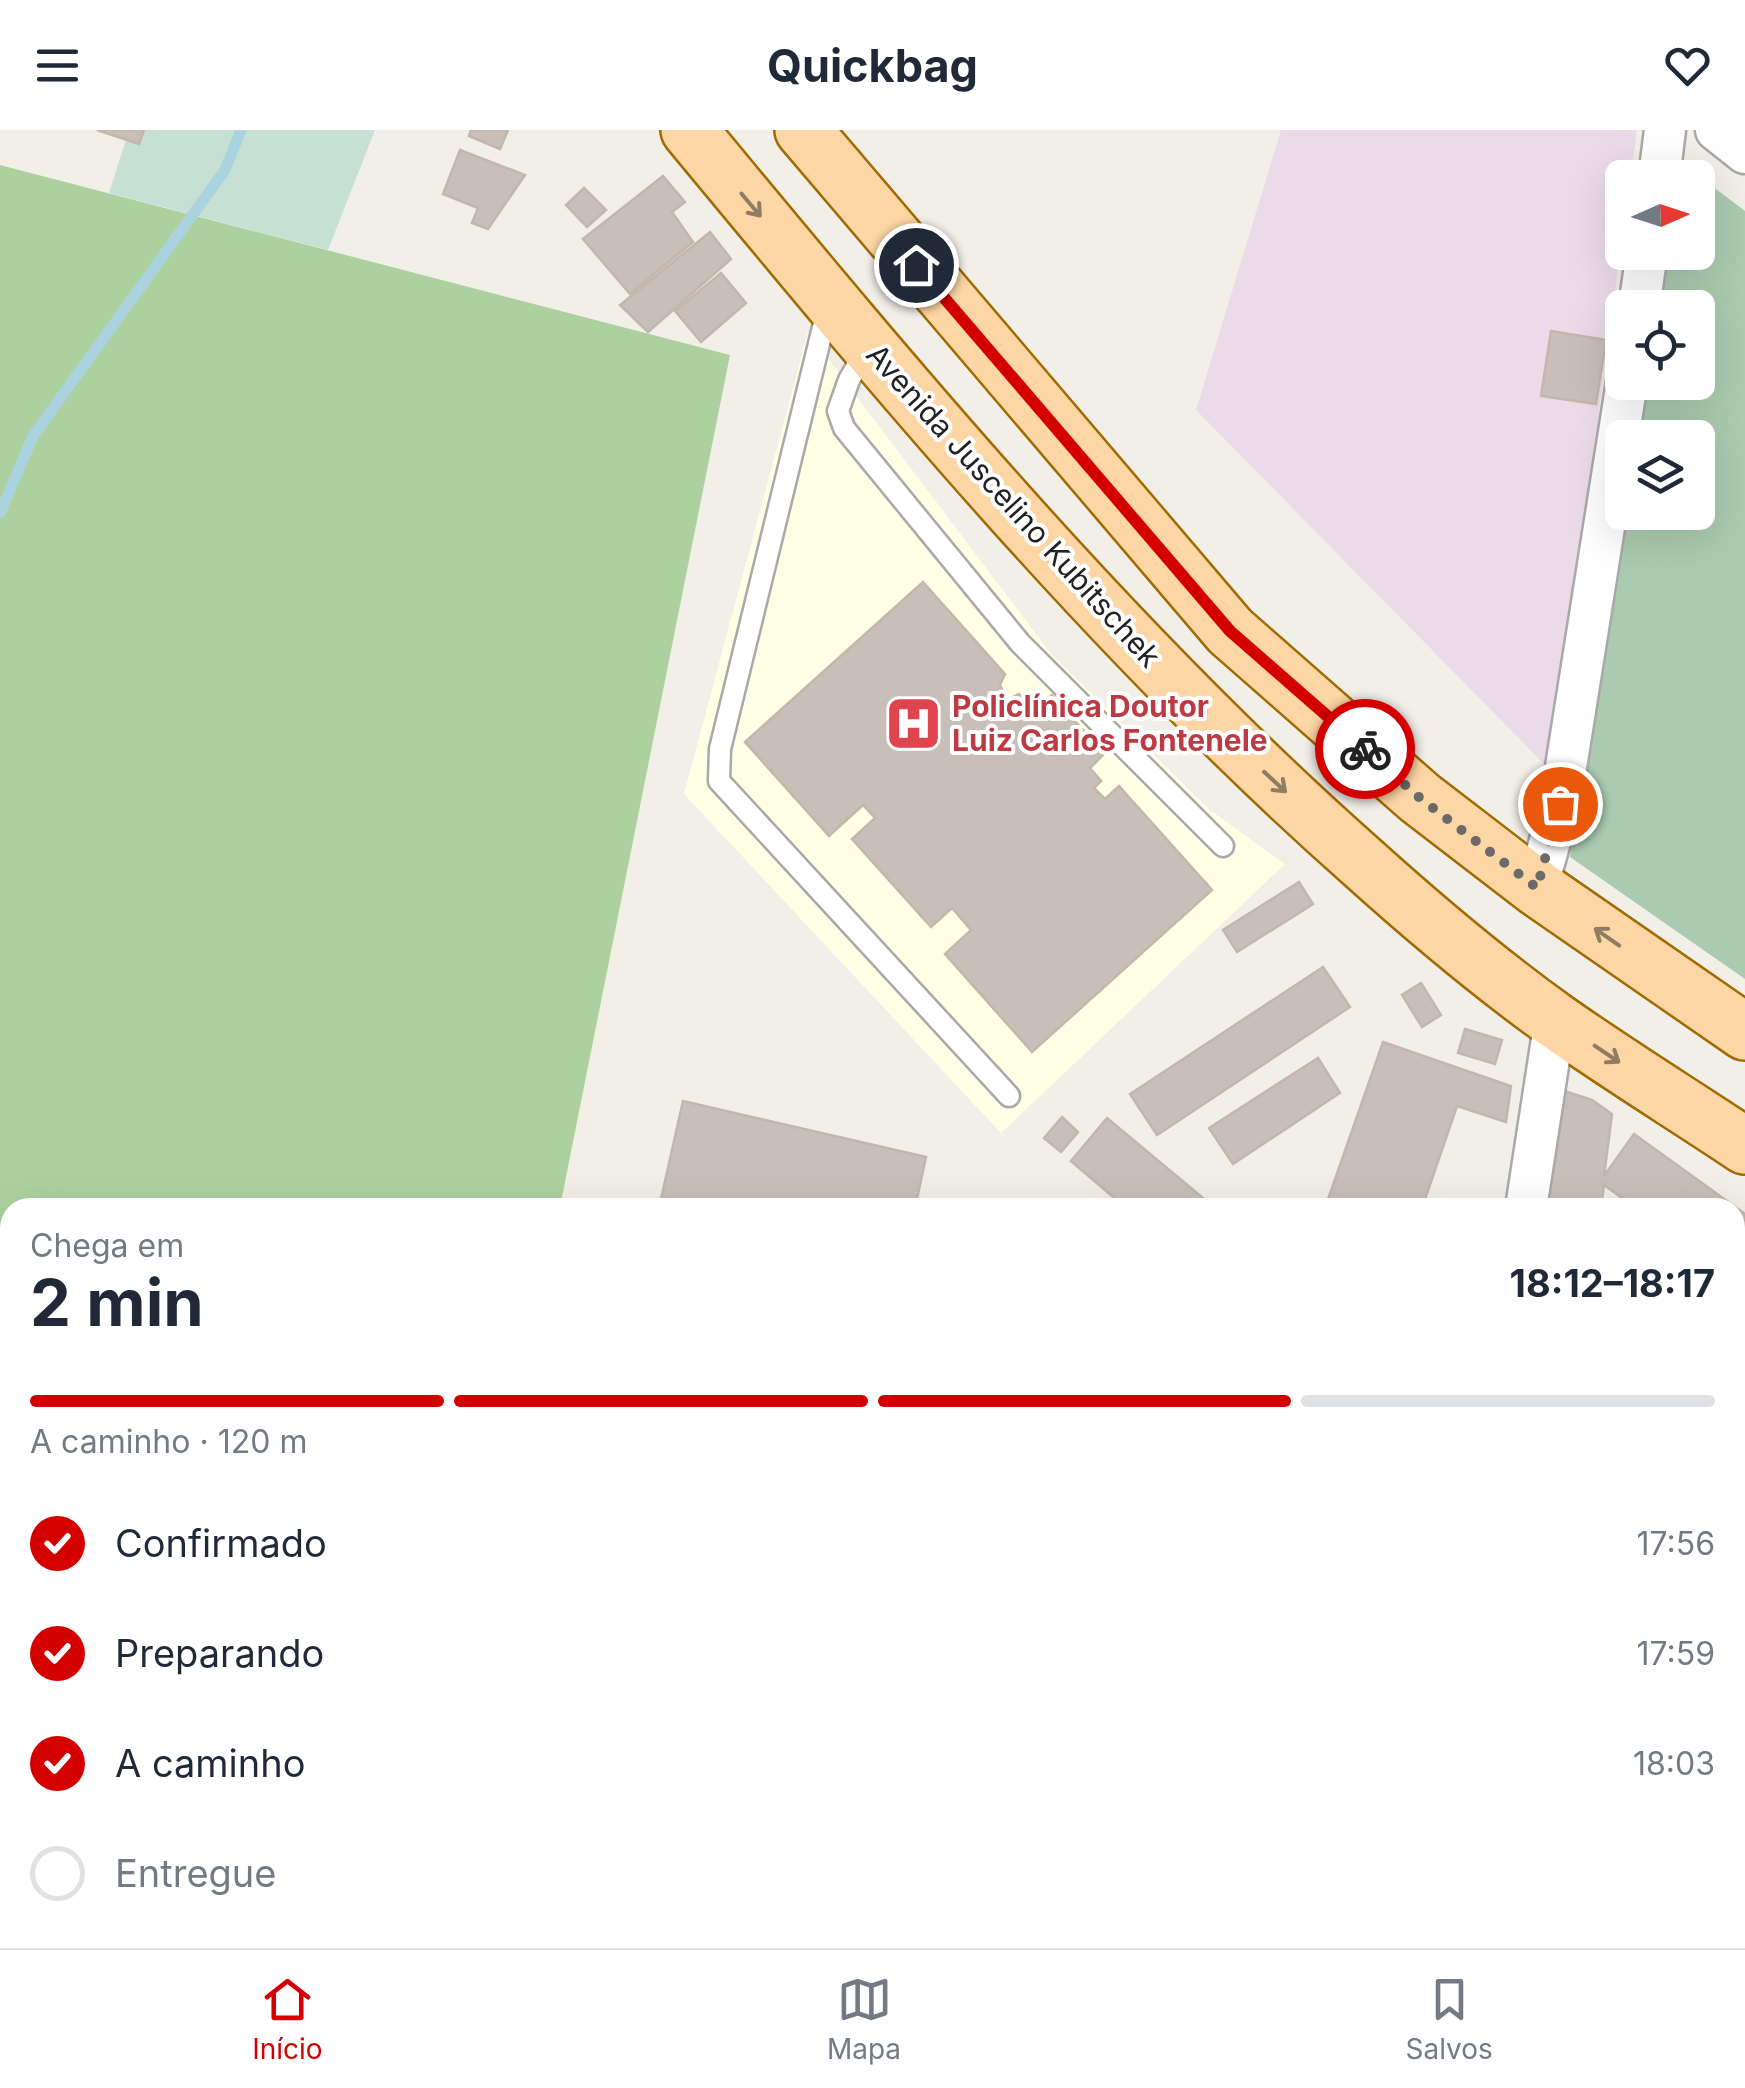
<!DOCTYPE html>
<html lang="pt">
<head>
<meta charset="utf-8">
<style>
	body { margin:0; font-family:Inter,sans-serif; background:#f2f2f3; color:#1f2937; height:100vh; display:flex; flex-direction:column; font-size:38px; white-space:nowrap }
	* { box-sizing:border-box; margin:0 }
	p { font-size:32px; color:#747a83 }
	.icon { flex:none; width:55px; height:55px; fill:none; stroke:currentColor; stroke-width:2; stroke-linecap:round; stroke-linejoin:round }
	.map { position:relative; flex:1; overflow:hidden }
	.drawer { position:absolute; left:0px; top:1068px; width:1745px; height:752px; display:flex; flex-direction:column; background:#fff; border-radius:30px 30px 0 0; box-shadow:0 10px 40px #0002 }
	.drawer>* { flex:none }
	.needle { width:65px; rotate:87deg }
	.buttons { position:absolute; left:1605px; top:30px; display:grid; gap:20px }
	.buttons a { display:grid; place-items:center; width:110px; height:110px; border-radius:15px; background:#fff; box-shadow:0 10px 40px #0002; font-size:50px }
	.pin { position:absolute; display:grid; place-items:center; width:85px; height:85px; color:#fff; margin:-42px; border:5px solid #fff; border-radius:50%; box-shadow:0 2px 10px #0007 }
	.courier { position:absolute; display:grid; place-items:center; width:100px; height:100px; margin:-50px; border:8px solid #d40000; border-radius:50%; background:#fff; color:#222; box-shadow:0 2px 12px #0007 }
	.headline em { font-style:normal; font-weight:700 }
	.headline div { display:flex; flex-direction:column-reverse }
	.headline { display:flex; align-items:center; justify-content:space-between; height:170px; padding:0 30px }
	h1 { font-size:65px; font-weight:700; line-height:75px }
	.bar { display:grid; grid-template-columns:repeat(4,1fr); gap:15px 10px; align-content:center; height:120px; padding:0 30px }
	.bar i { height:12px; border-radius:8px; background:#e0e1e3 }
	.bar .on { background:#d40000 }
	.bar p { grid-column:span 4 }
	ol { padding:0 30px; list-style:none }
	li { display:flex; align-items:center; gap:30px; height:110px }
	li p { margin-inline-start:auto }
	li .icon { padding:10px; border-radius:50%; background:#d40000; color:#fff; stroke-width:4 }
	li:last-child { color:#747a83 }
	li i { width:55px; height:55px; border:5px solid #e0e1e3; border-radius:50% }
	header { display:flex; justify-content:space-between; align-items:center; height:130px; padding:0 30px; background:#fff; font-size:45px; font-weight:700 }
	.dock { display:flex; justify-content:space-around; align-items:center; height:140px; border-top:2px solid #e0e1e3; background:#fff; font-size:28px; color:#747a83 }
	.dock a { display:grid; justify-items:center; gap:5px }
	.dock .on { color:#d40000 }
	.map>svg:first-child { display:block }
	.industrial { fill:#ebdbe8 }
	.education { fill:#ffffe5 }
	.forest { fill:#add19e }
	.wetland { fill:#c6e0d4 }
	.cemetery { fill:#aacbaf }
	.lines { fill:none; stroke-linecap:round; stroke-linejoin:round }
	.stream { stroke:#aad3df; stroke-width:11 }
	.building { fill:#c7bfb8; stroke:#c4b6ab; stroke-width:2.5 }
	.lane-casing { stroke:#a9a9a9; stroke-width:25 }
	.street-casing { stroke:#a9a9a9; stroke-width:45 }
	.primary-casing { stroke:#a06b00; stroke-width:60 }
	.lane { stroke:#fff; stroke-width:20 }
	.street { stroke:#fff; stroke-width:40 }
	.primary { stroke:#fcd6a4; stroke-width:55 }
	.oneway { stroke:#8f7c63 }
	.done { stroke:#6b6a68; stroke-width:10; stroke-dasharray:0 18 }
	.route { stroke:#d40000; stroke-width:12 }
	.labels { text-anchor:middle; stroke-width:8; stroke-linejoin:round; paint-order:stroke }
	.street-label { font-size:30px; fill:#222; stroke:#fff }
	.health-label { font-size:30px; font-weight:bold; fill:#be3a42; stroke:#fff; text-anchor:start }
</style>
</head>
<body>
<header><svg class="icon" aria-label="menu" viewBox="0 0 24 24"><path d="M4 6h16M4 12h16M4 18h16"/></svg>Quickbag<svg class="icon" aria-label="heart" viewBox="0 0 24 24"><path d="M12 20l-8-8c-3-5 5-10 8-4 3-6 11-1 8 4z"/></svg></header>
<div class="map">
<svg width="1745" height="1818" viewBox="0 0 1745 1818">
	<rect width="100%" height="100%" fill="#f2efe9"/>
	<!-- industrial -->
	<polygon class="industrial" points="1281,0 1637,0 1631,47 1622,48 1622,108 1551,641 1196,280"/>
	<!-- education -->
	<polygon class="education" points="808,202 1051,524 1210,680 1285,734 1001,1003 684,664"/>
	<!-- forest -->
	<polygon class="forest" points="0,35 730,225 560,1077 10,1078 10,1810 1396,1810 1396,1818 0,1818"/>
	<!-- wetland -->
	<polygon class="wetland" points="129,0 375,0 328,120 109,63"/>
	<!-- cemetery -->
	<polygon class="cemetery" points="1671,25 1745,81 1745,849 1570,727 1622,360 1622,382 1698,382 1698,308 1630,307 1638,253 1698,252 1698,178 1649,177 1657,123 1698,122 1698,48 1667,47"/>
	<g class="lines">
		<!-- stream -->
		<polyline class="stream" points="0,383 33,306 225,40 241,0"/>
	</g>
	<!-- building -->
	<g class="building">
		<polygon points="97,0 144,0 139,14"/>
		<polygon points="471,0 508,0 500,19 469,6"/>
		<polygon points="460,20 525,45 488,99 472,93 478,78 443,64"/>
		<polygon points="663,46 685,72 672,82 693,112 630,164 583,109"/>
		<polygon points="584,58 606,80 587,97 566,75"/>
		<polygon points="710,102 731,129 648,202 620,175"/>
		<polygon points="721,143 746,173 701,212 675,181"/>
		<polygon points="1551,201 1606,210 1596,274 1541,266"/>
		<polygon points="923,452 1005,544 1000,555 1007,570 1019,564 1034,581 1052,565 1104,624 1090,638 1101,651 1094,658 1105,669 1119,656 1212,760 1032,922 945,824 971,800 952,778 931,797 852,709 875,688 863,675 829,706 745,612"/>
		<polygon points="1299,752 1313,774 1237,822 1223,800"/>
		<polygon points="1323,837 1350,877 1157,1005 1130,964"/>
		<polygon points="1421,853 1441,885 1422,897 1402,865"/>
		<polygon points="1465,899 1502,910 1495,934 1458,923"/>
		<polygon points="1383,912 1511,956 1506,992 1457,976 1422,1078 1325,1078"/>
		<polygon points="1318,928 1340,963 1233,1034 1209,998"/>
		<polygon points="1552,957 1592,970 1612,984 1604,1046 1634,1004 1745,1084 1745,1149 1735,1141 1735,1078 1636,1078 1604,1055 1601,1078 1536,1078"/>
		<polygon points="683,971 926,1027 915,1078 659,1078"/>
		<polygon points="1062,987 1078,1002 1061,1022 1044,1008"/>
		<polygon points="1107,988 1215,1078 1126,1078 1071,1031"/>
		<polygon points="1745,1256 1745,1463 1735,1456 1735,1269"/>
		<polygon points="1745,1690 1745,1795 1743,1793 1735,1803 1735,1703"/>
	</g>
	<g class="lines">
		<defs>
			<g id="lane">
				<polyline points="828,177 720,619 719,651 1009,966"/>
				<polyline points="868,217 849,250 838,281 844,298 1020,513 1223,716"/>
			</g>
			<g id="street">
				<polyline points="1716,0 1745,23"/>
				<polyline points="1659,48 1665,0"/>
				<polyline points="1639,178 1647,122"/>
				<polyline points="1537,758 1560,675 1627,252"/>
				<polyline points="1526,1078 1555,890"/>
				<polyline points="1433,1818 1434,1810"/>
			</g>
			<g id="primary">
				<path d="M689 0C900 255 1114 513 1363 733 1424 788 1489 843 1556 891 1617 934 1682 974 1745 1016"/>
				<polyline points="803,0 1230,501 1420,668 1537,758 1745,902"/>
			</g>
		</defs>
		<!-- lane casing -->
		<use href="#lane" class="lane-casing"/>
		<!-- street casing -->
		<use href="#street" class="street-casing"/>
		<!-- primary casing -->
		<use href="#primary" class="primary-casing"/>
		<!-- lane -->
		<use href="#lane" class="lane"/>
		<!-- street -->
		<use href="#street" class="street"/>
		<!-- primary -->
		<use href="#primary" class="primary"/>
	</g>
	<!-- one-way arrows -->
	<defs><path id="oneway-shaft" d="M-6 0H5M1.5-3L5.5 0L1.5 3" fill="none" stroke-width="1.6" stroke-linecap="round" stroke-linejoin="round" transform="scale(2.5)"/></defs>
	<g class="oneway">
		<use href="#oneway-shaft" transform="translate(751 75) rotate(50)"/>
		<use href="#oneway-shaft" transform="translate(1275 652) rotate(43)"/>
		<use href="#oneway-shaft" transform="translate(1607 807) rotate(-145)"/>
		<use href="#oneway-shaft" transform="translate(1607 924) rotate(34)"/>
	</g>
	<g class="lines">
		<!-- done -->
		<polyline class="done" points="1365,619 1420,668 1537,758 1560,674"/>
		<!-- route -->
		<polyline class="route" points="916,135 1230,501 1365,619"/>
	</g>
	<!-- icons -->
	<defs>
		<symbol id="hospital-square" viewBox="-11 -11 22 22"><rect x="-9" y="-9" width="18" height="18" rx="4" fill="#e0444e" stroke="#fff"/><path d="M-5-5h3v3.5h4V-5h3V5h-3V1.5h-4V5h-3Z" fill="#fff"/></symbol>
	</defs>
	<g fill-rule="evenodd">
		<use href="#hospital-square" x="882" y="562" width="63" height="63"/>
	</g>
	<g class="labels">
		<!-- street labels -->
		<g class="street-label">
			<text transform="translate(1013 376) rotate(48)" y="10">Avenida Juscelino Kubitschek</text>
		</g>
		<!-- health labels -->
		<g class="health-label">
			<text x="952" y="587">Policlínica Doutor<tspan x="952" dy="34">Luiz Carlos Fontenele</tspan></text>
		</g>
	</g>
</svg>
<div class="buttons">
<a><svg class="needle" viewBox="-14 -14 28 28"><path d="M0-13l5 13h-10z" fill="#e53935"/><path d="M0 13l5-13h-10z" fill="#747a83"/></svg></a>
<a><svg class="icon" aria-label="locate" viewBox="0 0 24 24"><circle cx="12" cy="12" r="6"/><path d="M12 2v4M12 18v4M2 12h4M18 12h4"/></svg></a>
<a><svg class="icon" aria-label="layers" viewBox="0 0 24 24"><path d="M12 4l9 5-9 5-9-5zM3 14l9 5 9-5"/></svg></a>
</div>
<div class="pin" style="left:1560px;top:674px;background:#ea580c"><svg class="icon" aria-label="bag" viewBox="0 0 24 24"><path d="M5 8h14l-1 12H6zM9 8a3 3 0 0 1 6 0"/></svg></div>
<div class="pin" style="left:916px;top:135px;background:#1f2937"><svg class="icon" aria-label="home" viewBox="0 0 24 24"><path d="M3 11l9-7 9 7M6 9v11h12V9"/></svg></div>
<div class="courier" style="left:1365px;top:619px"><svg class="icon" aria-label="bike" viewBox="0 0 24 24"><circle cx="6" cy="16" r="4"/><circle cx="18" cy="16" r="4"/><path d="M6 16l4-8h5l3 8M10 8l3 8H6M13 5h3"/></svg></div>
<section class="drawer">
<div class="headline"><div><h1>2 min</h1><p>Chega em</p></div><em>18:12–18:17</em></div>
<div class="bar"><i class="on"></i><i class="on"></i><i class="on"></i><i></i><p>A caminho · 120 m</p></div>
<ol>
<li><svg class="icon" aria-label="check" viewBox="0 0 24 24"><path d="M5 12l5 5 9-10"/></svg>Confirmado<p>17:56</p></li>
<li><svg class="icon" aria-label="check" viewBox="0 0 24 24"><path d="M5 12l5 5 9-10"/></svg>Preparando<p>17:59</p></li>
<li><svg class="icon" aria-label="check" viewBox="0 0 24 24"><path d="M5 12l5 5 9-10"/></svg>A caminho<p>18:03</p></li>
<li><i></i>Entregue</li>
</ol>
</section>
</div>
<nav class="dock">
<a class="on"><svg class="icon" aria-label="home" viewBox="0 0 24 24"><path d="M3 11l9-7 9 7M6 9v11h12V9"/></svg>Início</a>
<a><svg class="icon" aria-label="map" viewBox="0 0 24 24"><path d="M3 6l6-2 6 2 6-2v14l-6 2-6-2-6 2zM9 4v14M15 6v14"/></svg>Mapa</a>
<a><svg class="icon" aria-label="saved" viewBox="0 0 24 24"><path d="M7 4h10v16l-5-4-5 4z"/></svg>Salvos</a>
</nav>
</body>
</html>
